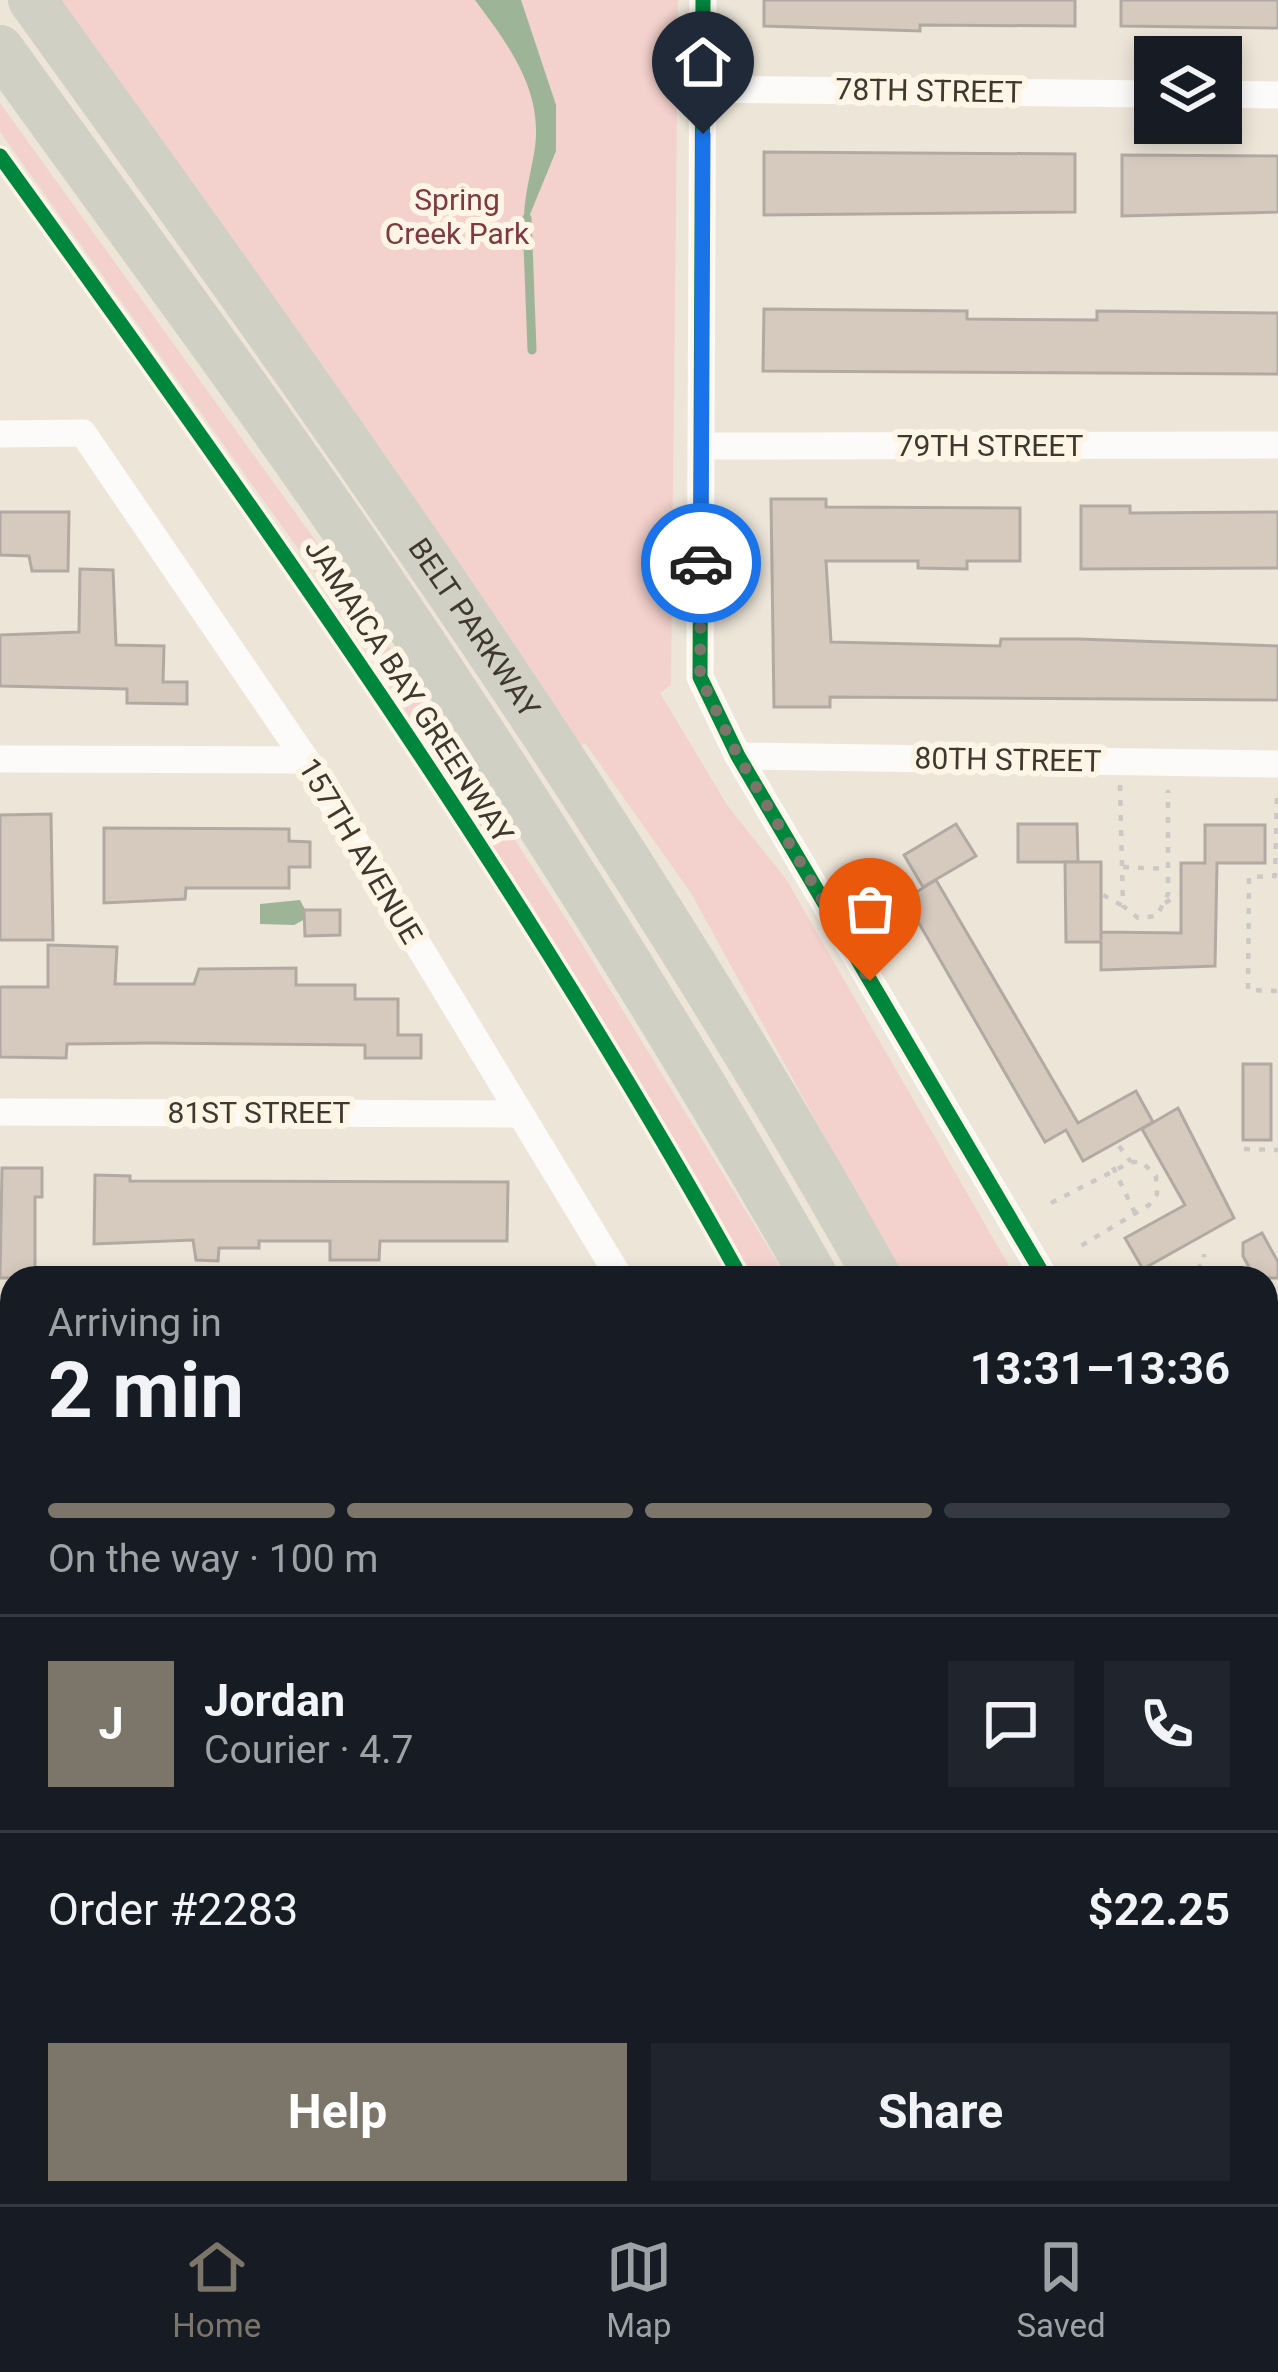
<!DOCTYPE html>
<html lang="en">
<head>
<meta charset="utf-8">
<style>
	body { margin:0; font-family:Roboto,sans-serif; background:#20242c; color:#f1f3f6; height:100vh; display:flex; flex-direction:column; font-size:45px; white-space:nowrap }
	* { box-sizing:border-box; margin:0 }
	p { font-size:39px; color:#9ea1a6 }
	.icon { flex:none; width:66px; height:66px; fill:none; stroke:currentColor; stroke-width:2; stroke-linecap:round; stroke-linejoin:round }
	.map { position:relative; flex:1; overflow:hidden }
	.drawer { position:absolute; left:0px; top:1266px; width:1278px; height:939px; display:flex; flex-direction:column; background:#171b24; border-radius:36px 36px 0 0; box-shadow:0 6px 18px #0003 }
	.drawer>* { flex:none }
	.controls { position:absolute; left:1134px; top:36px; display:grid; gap:24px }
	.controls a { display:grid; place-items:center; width:108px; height:108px; border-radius:0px; background:#171b24; box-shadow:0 6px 18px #0003; font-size:60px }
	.pin { position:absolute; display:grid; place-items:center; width:102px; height:102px; color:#fff; margin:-123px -51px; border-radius:50% 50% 50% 0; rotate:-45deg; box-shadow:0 0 12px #0007 }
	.pin .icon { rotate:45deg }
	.courier { position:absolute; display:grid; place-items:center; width:120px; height:120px; margin:-60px; border:9px solid #1a73e8; border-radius:50%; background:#fff; color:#222; box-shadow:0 3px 15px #0007 }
	.head em { font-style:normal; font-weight:700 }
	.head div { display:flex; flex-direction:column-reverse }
	.head { display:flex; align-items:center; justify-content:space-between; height:204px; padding:0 48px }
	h1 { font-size:78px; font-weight:700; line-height:90px }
	.bar { display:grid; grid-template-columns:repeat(4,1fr); gap:18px 12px; align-content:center; height:144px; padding:0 48px }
	.bar i { height:15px; border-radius:9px; background:#363941 }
	.bar .selected { background:#7b756a }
	.bar p { grid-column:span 4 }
	.line { display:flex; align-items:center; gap:30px; padding:0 48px; border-top:3px solid #363941 }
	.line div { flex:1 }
	.round { display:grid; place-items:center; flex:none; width:126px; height:126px; border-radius:0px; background:#20242c }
	.cta { display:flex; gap:24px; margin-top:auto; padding:24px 48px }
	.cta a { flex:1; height:138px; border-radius:0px; background:#7b756a; color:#fff; font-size:48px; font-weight:700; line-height:138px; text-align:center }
	.cta a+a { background:#20242c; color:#f1f3f6 }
	.tabs { display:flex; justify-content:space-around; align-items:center; height:168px; border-top:3px solid #363941; background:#171b24; font-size:33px; color:#9ea1a6 }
	.tabs a { display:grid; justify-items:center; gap:6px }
	.tabs .selected { color:#7b756a }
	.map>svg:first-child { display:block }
	.green { fill:#f3d1cc }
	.water { fill:#9db497 }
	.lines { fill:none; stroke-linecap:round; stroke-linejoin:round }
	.stream { stroke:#9db497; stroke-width:9 }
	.building { fill:#d6cabf; stroke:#b2aaa2; stroke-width:3 }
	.path { stroke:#ccc8c4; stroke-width:4.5; stroke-dasharray:6 9; stroke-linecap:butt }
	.street { stroke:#fcfbf9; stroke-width:27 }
	.highway { stroke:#d0d0c4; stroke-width:48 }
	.cycleway-casing { stroke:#fef5e7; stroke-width:22 }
	.cycleway { stroke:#00873e; stroke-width:15 }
	.done { stroke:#7b756a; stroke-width:12; stroke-dasharray:0 21.6 }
	.route { stroke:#1a73e8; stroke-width:15 }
	.labels { text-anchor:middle; stroke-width:12; stroke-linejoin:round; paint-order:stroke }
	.street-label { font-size:30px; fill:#3e382f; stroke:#fef5e7 }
	.park-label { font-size:30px; fill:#7f3a41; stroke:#fef5e7 }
</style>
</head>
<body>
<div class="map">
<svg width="1278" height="2204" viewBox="0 0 1278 2204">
	<rect width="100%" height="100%" fill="#ede5d8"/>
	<!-- green -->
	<g class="green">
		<polygon points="32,0 678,0 671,685 660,693 727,805 786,879 1016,1278 902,1278 691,893 585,743 562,758"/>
		<polygon points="0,103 364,608 574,931 787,1278 751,1278 359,634 0,132"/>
		<polygon points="1266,1783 1278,1808 1278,1963 1266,1977"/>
	</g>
	<!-- water -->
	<g class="water">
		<path d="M475 0H521L556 105V151L524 229C523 201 529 181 534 154 545 93 510 47 475 0Z"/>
		<polygon points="300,900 309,917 294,925 260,924 260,904"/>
	</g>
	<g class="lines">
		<!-- stream -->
		<polyline class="stream" points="527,218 532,350"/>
	</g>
	<!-- building -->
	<g class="building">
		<polygon points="764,0 1075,0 1075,26 920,25 920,31 764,26"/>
		<polygon points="1121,0 1278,0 1278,28 1121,26"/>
		<polygon points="764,152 1075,154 1075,212 764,215"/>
		<polygon points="1122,155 1278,156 1278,212 1122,216"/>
		<polygon points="764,309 967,311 967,319 1097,320 1097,311 1278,313 1278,374 763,371"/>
		<polygon points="771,499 826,499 826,507 1020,508 1020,561 967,561 967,569 918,568 918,561 826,561 831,642 1000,646 1001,639 1079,639 1278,646 1278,700 830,697 830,707 774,707"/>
		<polygon points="1081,506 1130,506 1130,513 1278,512 1278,568 1081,569"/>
		<polygon points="0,512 69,512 68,571 32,571 29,556 0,555"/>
		<polygon points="80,569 113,570 116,645 164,646 163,682 187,682 187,704 127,703 127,689 0,686 0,635 79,632"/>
		<polygon points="51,814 53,940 0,940 0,815"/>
		<polygon points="956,824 976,856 923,887 904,855"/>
		<polygon points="1018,824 1077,824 1078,862 1018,862"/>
		<polygon points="1205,825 1265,825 1265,863 1217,863 1215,966 1101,970 1101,942 1066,942 1065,862 1101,862 1101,940 1101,932 1181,933 1181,863 1205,863"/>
		<polygon points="104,828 289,829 289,841 310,842 310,867 289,867 289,888 186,888 185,899 104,903"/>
		<polygon points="936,880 1078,1123 1136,1091 1153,1122 1083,1161 1066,1130 1045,1142 905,899"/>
		<polygon points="304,910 340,910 340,935 305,936"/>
		<polygon points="48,945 117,947 115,984 194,984 199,969 296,968 296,985 355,985 355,999 398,999 398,1035 421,1035 421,1058 365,1058 365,1045 151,1043 67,1044 66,1058 0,1057 0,987 48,987"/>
		<rect x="1243" y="1064" width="28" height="76"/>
		<polygon points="1178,1108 1234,1218 1143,1269 1125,1238 1185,1205 1142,1129"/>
		<polygon points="2,1168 42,1168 42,1197 35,1197 35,1278 0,1278"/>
		<polygon points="95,1175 130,1176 130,1181 508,1182 507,1241 380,1241 379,1260 330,1260 330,1241 259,1241 259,1248 219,1248 218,1261 196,1260 193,1240 94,1244"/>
		<polygon points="1262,1233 1278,1262 1278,1278 1255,1278 1243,1256 1243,1243"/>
	</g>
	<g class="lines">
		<!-- path -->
		<g class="path">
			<polyline points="1120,785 1123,906 1138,918 1157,916 1168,894 1168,790"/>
			<polyline points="1277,798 1275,876 1249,877 1248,990 1278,991"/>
			<polyline points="1123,867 1168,869"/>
			<polyline points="1103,895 1123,906"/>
			<polyline points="1165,903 1178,895"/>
			<polyline points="1119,1146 1131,1162"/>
			<polyline points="1244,1149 1278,1150"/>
			<polyline points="1113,1167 1135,1213"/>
			<polyline points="1051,1203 1131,1162 1142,1162 1156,1176 1157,1194 1149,1205 1076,1249"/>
			<polyline points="1185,1278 1204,1263 1204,1254"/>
			<polyline points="1266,1429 1278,1451"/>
			<polyline points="1266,1541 1278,1535"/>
			<polyline points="1273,1630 1278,1628"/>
			<polyline points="1192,2204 1195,2193"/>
		</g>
		<!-- street -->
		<g class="street">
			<polyline points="703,0 700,677 738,756 1045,1278"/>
			<polyline points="703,89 1155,94"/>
			<polyline points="1221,94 1278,95"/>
			<polyline points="0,434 83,433 306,760 620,1278"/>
			<polyline points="701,446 1278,445"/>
			<polyline points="738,756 1278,764"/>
			<polyline points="0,759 306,760"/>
			<polyline points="0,1112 519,1114"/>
			<polyline points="0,1466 12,1466"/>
			<polyline points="1266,1704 1278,1730"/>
			<polyline points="0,1792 12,1792"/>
			<polyline points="0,2134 12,2134"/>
			<polyline points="689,2193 689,2204"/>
		</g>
		<!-- highway -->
		<g class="highway">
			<path id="s1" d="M32 0C331 415 628 830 878 1278"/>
			<path d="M0 49C122 219 248 387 366 560 525 794 675 1032 815 1278"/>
			<polyline points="1266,2067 1278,2094"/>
			<polyline points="1266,2179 1278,2204"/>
		</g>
		<defs>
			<g id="cycleway">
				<polyline points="703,0 700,677 738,756 1045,1278"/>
				<path d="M0 156C263 519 523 885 741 1278"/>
			</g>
		</defs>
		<!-- cycleway casing -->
		<use href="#cycleway" class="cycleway-casing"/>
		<!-- cycleway -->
		<use href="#cycleway" class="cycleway"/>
	</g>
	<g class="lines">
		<!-- done -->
		<polyline class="done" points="701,563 700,677 738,756 870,981"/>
		<!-- route -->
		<polyline class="route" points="701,563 703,134"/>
	</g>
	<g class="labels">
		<!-- street labels -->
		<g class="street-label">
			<text transform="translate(929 91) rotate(1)" y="10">78TH STREET</text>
			<text x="990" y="456">79TH STREET</text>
			<text dy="10" stroke="none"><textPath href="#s1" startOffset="768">BELT PARKWAY</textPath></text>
			<text transform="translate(409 691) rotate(57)" y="10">JAMAICA BAY GREENWAY</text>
			<text transform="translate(1008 760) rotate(1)" y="10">80TH STREET</text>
			<text transform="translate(360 851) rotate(59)" y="10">157TH AVENUE</text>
			<text x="259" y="1123">81ST STREET</text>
		</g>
		<!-- park labels -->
		<g class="park-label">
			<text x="457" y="210">Spring<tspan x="457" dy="34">Creek Park</tspan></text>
		</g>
	</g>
</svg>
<div class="controls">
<a><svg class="icon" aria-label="layers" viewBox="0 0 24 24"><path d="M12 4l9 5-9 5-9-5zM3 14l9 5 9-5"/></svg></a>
</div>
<div class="pin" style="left:870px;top:981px;background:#ea580c"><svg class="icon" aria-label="bag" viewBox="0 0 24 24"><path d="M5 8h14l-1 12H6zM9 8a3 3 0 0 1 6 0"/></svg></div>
<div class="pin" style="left:703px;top:134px;background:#1f2937"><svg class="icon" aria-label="home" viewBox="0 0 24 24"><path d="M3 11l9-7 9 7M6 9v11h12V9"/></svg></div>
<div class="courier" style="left:701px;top:563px"><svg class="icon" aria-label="car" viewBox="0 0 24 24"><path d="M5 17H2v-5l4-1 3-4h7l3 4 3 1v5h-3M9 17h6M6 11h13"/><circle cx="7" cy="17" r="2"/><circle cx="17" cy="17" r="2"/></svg></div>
<section class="drawer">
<div class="head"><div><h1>2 min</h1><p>Arriving in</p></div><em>13:31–13:36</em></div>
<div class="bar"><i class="selected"></i><i class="selected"></i><i class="selected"></i><i></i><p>On the way · 100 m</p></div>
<div class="line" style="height:216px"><b class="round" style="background:#7b756a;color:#fff">J</b><div><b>Jordan</b><p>Courier · 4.7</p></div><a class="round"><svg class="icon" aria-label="chat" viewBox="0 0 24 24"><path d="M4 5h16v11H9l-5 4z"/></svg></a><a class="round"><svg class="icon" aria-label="phone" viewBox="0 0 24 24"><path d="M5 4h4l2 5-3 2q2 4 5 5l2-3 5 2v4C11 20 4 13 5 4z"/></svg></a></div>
<div class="line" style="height:156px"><div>Order #2283</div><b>$22.25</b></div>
<div class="cta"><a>Help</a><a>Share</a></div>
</section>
</div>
<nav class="tabs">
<a class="selected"><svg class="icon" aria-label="home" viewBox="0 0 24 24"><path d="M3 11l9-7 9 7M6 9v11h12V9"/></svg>Home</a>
<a><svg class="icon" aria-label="map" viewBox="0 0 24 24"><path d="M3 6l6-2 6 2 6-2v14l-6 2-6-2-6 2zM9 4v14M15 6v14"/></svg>Map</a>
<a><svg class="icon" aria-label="saved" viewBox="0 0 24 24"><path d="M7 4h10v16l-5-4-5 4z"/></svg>Saved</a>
</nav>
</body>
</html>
